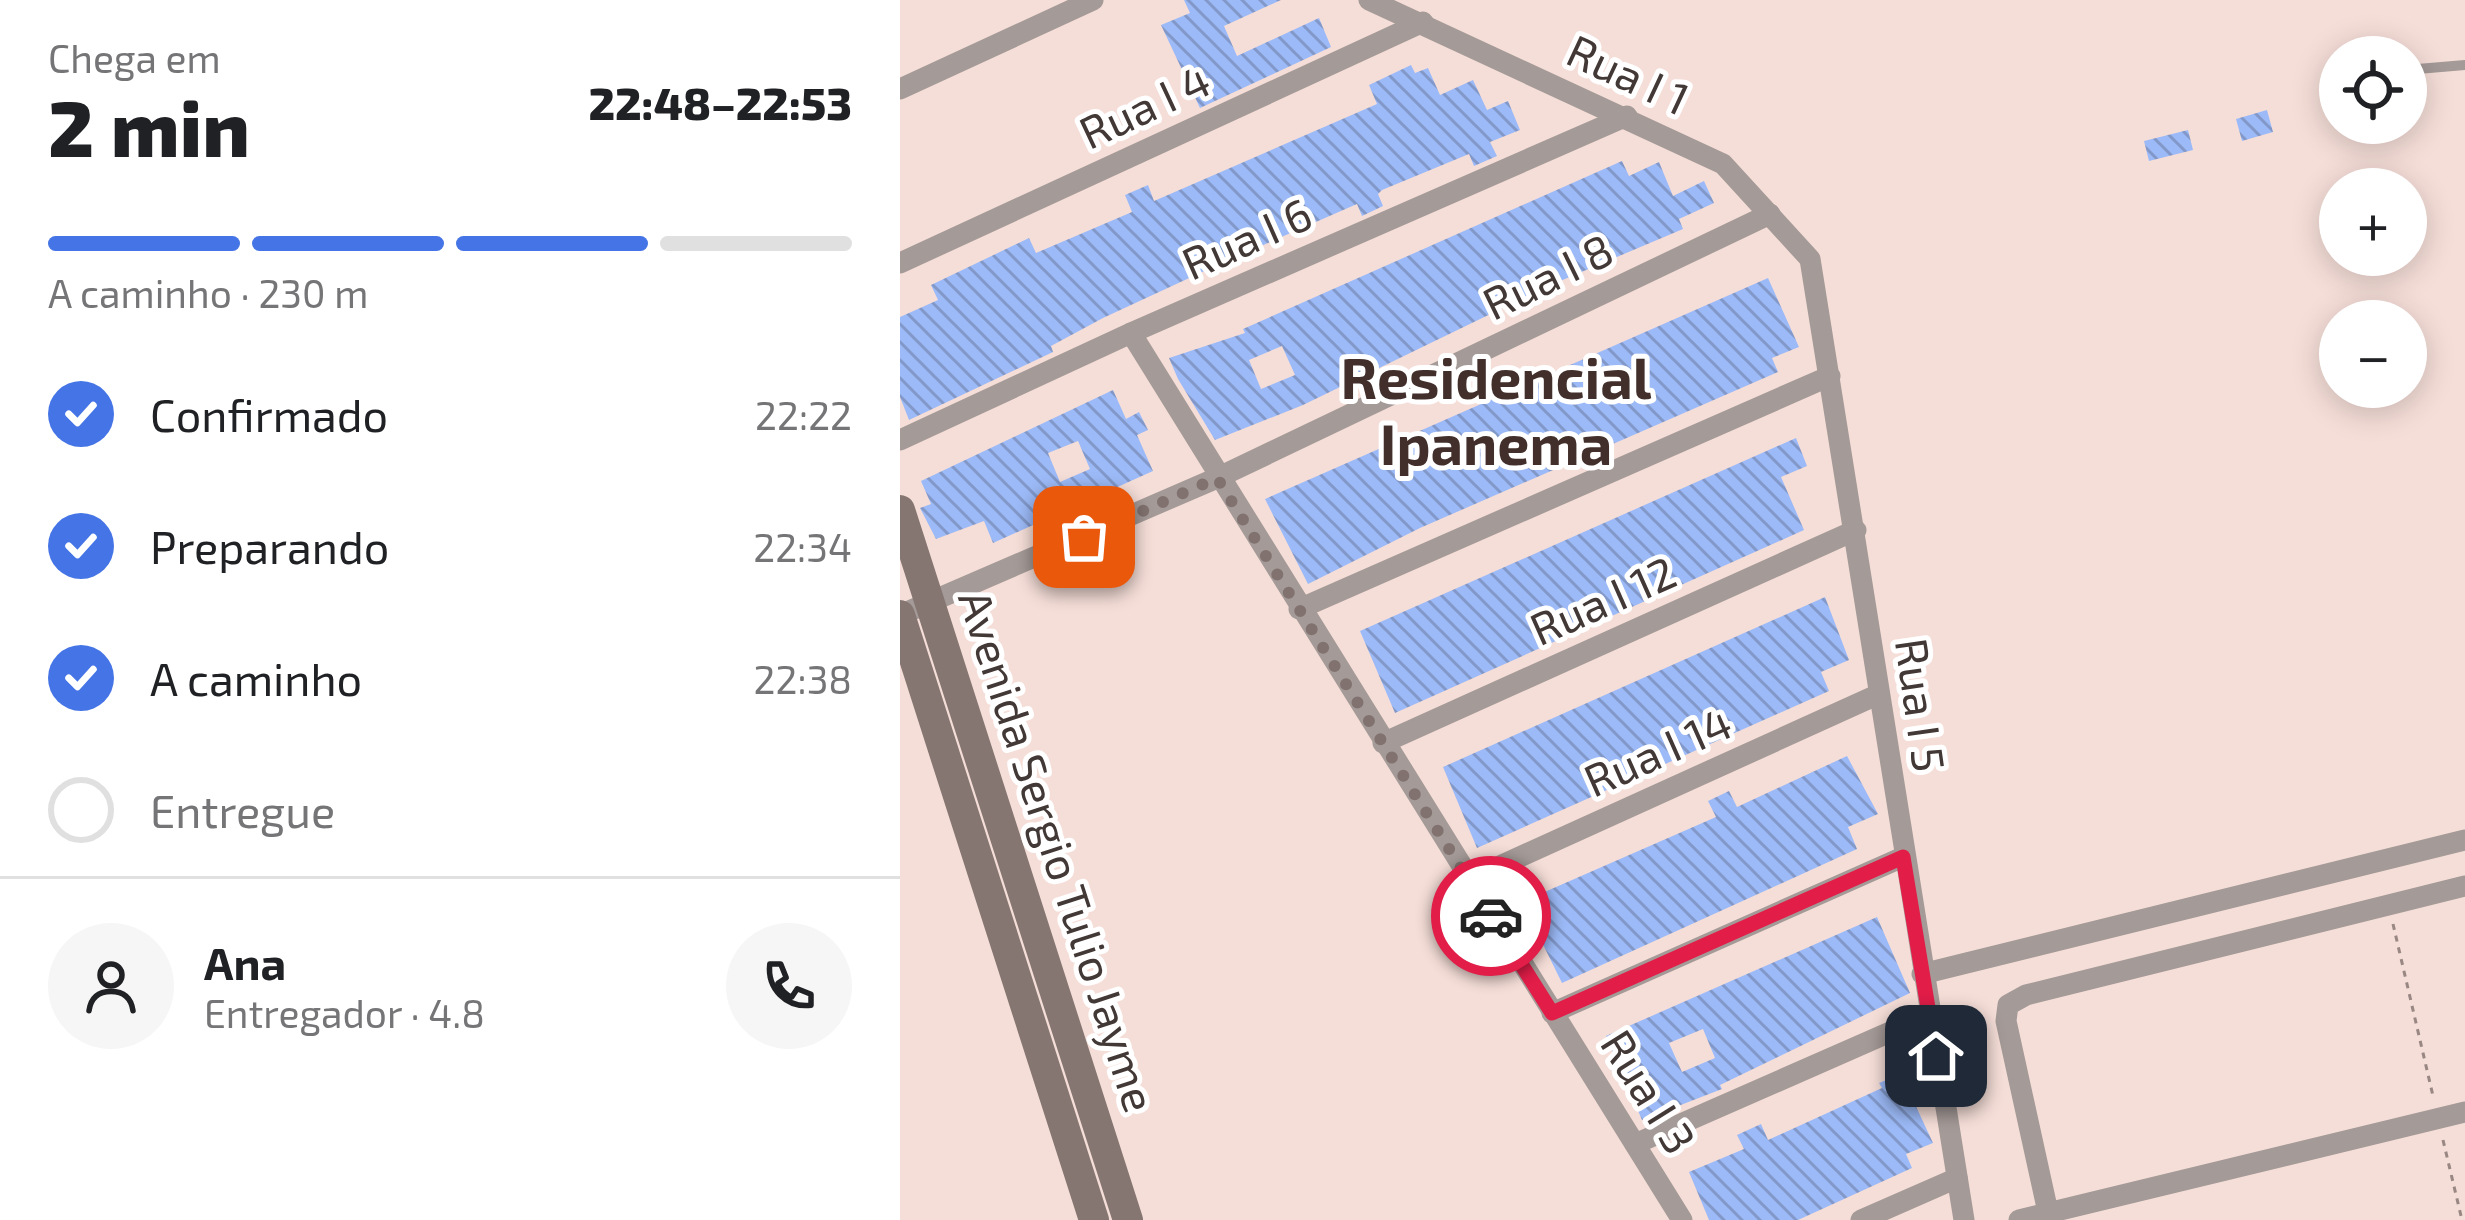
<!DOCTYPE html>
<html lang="pt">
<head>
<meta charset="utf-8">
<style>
	body { margin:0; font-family:"Exo 2",sans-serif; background:#f6f6f6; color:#202124; height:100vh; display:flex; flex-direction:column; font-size:45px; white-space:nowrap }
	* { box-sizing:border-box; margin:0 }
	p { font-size:39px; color:#757577 }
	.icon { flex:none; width:66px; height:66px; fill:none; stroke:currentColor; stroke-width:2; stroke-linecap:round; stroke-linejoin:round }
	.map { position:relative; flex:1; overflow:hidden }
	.panel { display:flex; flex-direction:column; background:#fff; width:900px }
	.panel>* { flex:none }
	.fabs { position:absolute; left:1419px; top:36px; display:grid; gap:24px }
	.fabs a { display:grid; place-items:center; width:108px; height:108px; border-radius:50%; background:#fff; box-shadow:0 6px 30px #0003; font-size:60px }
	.pin { position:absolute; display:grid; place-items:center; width:102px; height:102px; color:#fff; margin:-51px; border-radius:24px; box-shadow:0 6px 18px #0006 }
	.courier { position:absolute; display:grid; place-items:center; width:120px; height:120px; margin:-60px; border:9px solid #e11d48; border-radius:50%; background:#fff; color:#222; box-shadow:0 3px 15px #0007 }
	.summary em { font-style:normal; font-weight:800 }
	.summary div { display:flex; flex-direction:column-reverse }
	.summary { display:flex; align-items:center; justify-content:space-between; height:204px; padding:0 48px }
	h1 { font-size:78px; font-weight:800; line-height:90px }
	.bar { display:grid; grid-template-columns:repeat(4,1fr); gap:18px 12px; align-content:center; height:144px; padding:0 48px }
	.bar i { height:15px; border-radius:9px; background:#e0e0e0 }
	.bar .selected { background:#4474e5 }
	.bar p { grid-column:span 4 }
	.line { display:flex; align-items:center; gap:30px; padding:0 48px; border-top:3px solid #e0e0e0 }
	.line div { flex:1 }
	.round { display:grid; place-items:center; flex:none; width:126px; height:126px; border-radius:63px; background:#f6f6f6 }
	ol { padding:0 48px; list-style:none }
	li { display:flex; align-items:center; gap:36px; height:132px }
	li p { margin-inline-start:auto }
	li .icon { padding:12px; border-radius:50%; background:#4474e5; color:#fff; stroke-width:4 }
	li:last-child { color:#757577 }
	li i { width:66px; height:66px; border:6px solid #e0e0e0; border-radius:50% }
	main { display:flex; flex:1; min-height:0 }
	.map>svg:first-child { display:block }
	.building { fill:url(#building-back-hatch); fill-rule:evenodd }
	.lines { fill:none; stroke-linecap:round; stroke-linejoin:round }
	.path { stroke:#988783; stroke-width:3; stroke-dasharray:6 6; stroke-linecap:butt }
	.lane { stroke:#a49a97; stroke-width:10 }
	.street { stroke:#a49a97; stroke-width:21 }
	.secondary { stroke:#857672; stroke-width:30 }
	.done { stroke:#81726f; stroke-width:12; stroke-dasharray:0 21.6 }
	.route { stroke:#e11d48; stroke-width:15 }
	.labels { text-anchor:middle; stroke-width:10; stroke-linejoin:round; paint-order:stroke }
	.street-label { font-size:45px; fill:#423836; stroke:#fff }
	.district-label { font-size:57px; font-weight:bold; fill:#422f2b; stroke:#fff }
</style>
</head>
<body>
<main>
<section class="panel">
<div class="summary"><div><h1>2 min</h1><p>Chega em</p></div><em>22:48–22:53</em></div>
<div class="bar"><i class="selected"></i><i class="selected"></i><i class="selected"></i><i></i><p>A caminho · 230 m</p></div>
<ol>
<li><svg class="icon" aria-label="check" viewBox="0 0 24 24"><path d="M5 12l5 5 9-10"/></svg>Confirmado<p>22:22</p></li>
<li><svg class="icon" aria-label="check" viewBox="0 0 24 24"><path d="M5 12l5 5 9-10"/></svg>Preparando<p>22:34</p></li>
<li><svg class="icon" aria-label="check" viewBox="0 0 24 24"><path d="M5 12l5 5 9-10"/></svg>A caminho<p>22:38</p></li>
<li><i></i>Entregue</li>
</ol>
<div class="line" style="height:216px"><a class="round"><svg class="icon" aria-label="person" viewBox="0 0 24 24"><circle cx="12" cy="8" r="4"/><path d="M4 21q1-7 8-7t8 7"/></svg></a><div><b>Ana</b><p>Entregador · 4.8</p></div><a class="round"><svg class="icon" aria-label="phone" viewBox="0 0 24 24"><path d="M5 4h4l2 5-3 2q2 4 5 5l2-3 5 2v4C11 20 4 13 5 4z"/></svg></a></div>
</section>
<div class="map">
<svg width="1565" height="1220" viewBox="0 0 1565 1220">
	<defs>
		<pattern id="building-back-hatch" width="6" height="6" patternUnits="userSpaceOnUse" patternTransform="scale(3)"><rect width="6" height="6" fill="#9cbaf7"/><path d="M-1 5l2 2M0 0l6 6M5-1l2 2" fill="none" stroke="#8198c9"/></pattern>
	</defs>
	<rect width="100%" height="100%" fill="#f6ded8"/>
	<!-- building -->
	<g class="building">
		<polygon points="284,0 381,0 324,26 337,56 419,18 431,47 300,108 261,25 290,13"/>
		<polygon points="511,65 515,73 528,68 540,95 573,80 587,110 608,101 620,130 590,142 597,156 574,166 569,154 482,190 478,194 483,206 462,216 457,204 313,267 203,318 151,346 153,352 9,420 0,397 0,317 38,300 31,285 129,238 136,253 232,212 225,195 248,185 254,201 477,104 469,85"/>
		<polygon points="1367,110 1373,132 1342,141 1336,119"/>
		<polygon points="1288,130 1293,150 1249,161 1244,141"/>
		<path d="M722 161 729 176 759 162 773 196 804 181 814 203 779 219 783 229 646 287 403 405 315 440 278 379 269 358 345 333 343 329ZM382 346 395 375 361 389 349 360Z"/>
		<polygon points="868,278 899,347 872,358 878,372 520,528 408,584 365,499"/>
		<path d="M213 390 226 419 239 412 248 430 237 435 253 471 93 543 84 521 36 539 20 508 31 504 21 481ZM178 441 190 469 160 482 148 453Z"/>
		<polygon points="896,438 907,466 881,477 904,530 495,713 460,631"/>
		<polygon points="925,597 949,660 921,672 929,691 577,848 543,767"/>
		<polygon points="947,756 978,814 948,827 957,849 662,983 622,902 816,817 808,801 829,791 837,807"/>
		<path d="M977 917 1010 993 820 1085 822 1089 742 1120 706 1036ZM803 1029 815 1058 782 1072 769 1043Z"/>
		<polygon points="1001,1074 1033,1143 1006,1154 1012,1168 898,1220 809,1220 789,1172 844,1149 837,1135 861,1124 868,1140 982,1088 979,1083"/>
	</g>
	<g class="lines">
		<!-- path -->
		<g class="path">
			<polyline points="1493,924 1533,1096"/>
			<polyline points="1543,1140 1562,1220"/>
		</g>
		<!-- lane -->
		<polyline class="lane" points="1506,70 1565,65"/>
		<!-- street -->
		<g class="street">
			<polyline points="469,0 823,164 910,259 1064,1220"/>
			<polyline points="0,89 193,0"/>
			<polyline points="0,263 523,22"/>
			<polyline points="231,333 782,1220"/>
			<polyline points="0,440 231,333 727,116"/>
			<polyline points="399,609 930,376"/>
			<polyline points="0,615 317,478 870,214"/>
			<polyline points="483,743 956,530"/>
			<polyline points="569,880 979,694"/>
			<polyline points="1022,974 1565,840"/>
			<polyline points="652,1013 1003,857"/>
			<polyline points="735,1144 1029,1015"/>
			<polyline points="1148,1212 1106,1021 1108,1005 1126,995 1565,886"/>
			<polyline points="961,1220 1057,1178"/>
			<polyline points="1119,1220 1565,1112"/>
		</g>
		<!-- secondary -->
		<g class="secondary">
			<polyline points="0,510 228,1220"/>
			<polyline points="0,615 194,1220"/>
		</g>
	</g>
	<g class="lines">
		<!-- done -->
		<polyline class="done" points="184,537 317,478 591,916"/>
		<!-- route -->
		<polyline class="route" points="591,916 652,1013 1003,857 1036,1056"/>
	</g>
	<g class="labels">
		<!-- street labels -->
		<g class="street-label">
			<text transform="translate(728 75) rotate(25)" y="16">Rua I 1</text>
			<text transform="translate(245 107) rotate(-25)" y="16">Rua I 4</text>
			<text transform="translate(347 239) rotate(-24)" y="16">Rua I 6</text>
			<text transform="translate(648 277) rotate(-26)" y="16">Rua I 8</text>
			<text transform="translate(703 601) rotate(-24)" y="16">Rua I 12</text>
			<text transform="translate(1020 705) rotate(82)" y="16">Rua I 5</text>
			<text transform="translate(758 752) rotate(-24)" y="16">Rua I 14</text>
			<text transform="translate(157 851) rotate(72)" y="16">Avenida Sergio Tulio Jayme</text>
			<text transform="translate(748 1092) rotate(58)" y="16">Rua I 3</text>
		</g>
		<!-- district labels -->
		<g class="district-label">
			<text x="596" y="399">Residencial<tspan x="596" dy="66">Ipanema</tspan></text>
		</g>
	</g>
</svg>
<div class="fabs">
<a><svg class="icon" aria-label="locate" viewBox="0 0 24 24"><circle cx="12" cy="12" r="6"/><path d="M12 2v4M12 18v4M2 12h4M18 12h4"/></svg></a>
<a>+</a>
<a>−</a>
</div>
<div class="pin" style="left:184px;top:537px;background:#ea580c"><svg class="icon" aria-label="bag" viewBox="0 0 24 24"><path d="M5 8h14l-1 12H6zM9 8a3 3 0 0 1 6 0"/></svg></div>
<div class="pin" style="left:1036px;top:1056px;background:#1f2937"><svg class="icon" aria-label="home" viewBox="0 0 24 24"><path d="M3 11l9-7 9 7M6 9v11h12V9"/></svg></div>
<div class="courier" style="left:591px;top:916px"><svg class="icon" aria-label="car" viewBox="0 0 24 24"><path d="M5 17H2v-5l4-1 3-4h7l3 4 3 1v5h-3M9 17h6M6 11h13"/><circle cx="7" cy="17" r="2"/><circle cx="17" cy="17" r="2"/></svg></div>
</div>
</main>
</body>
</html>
